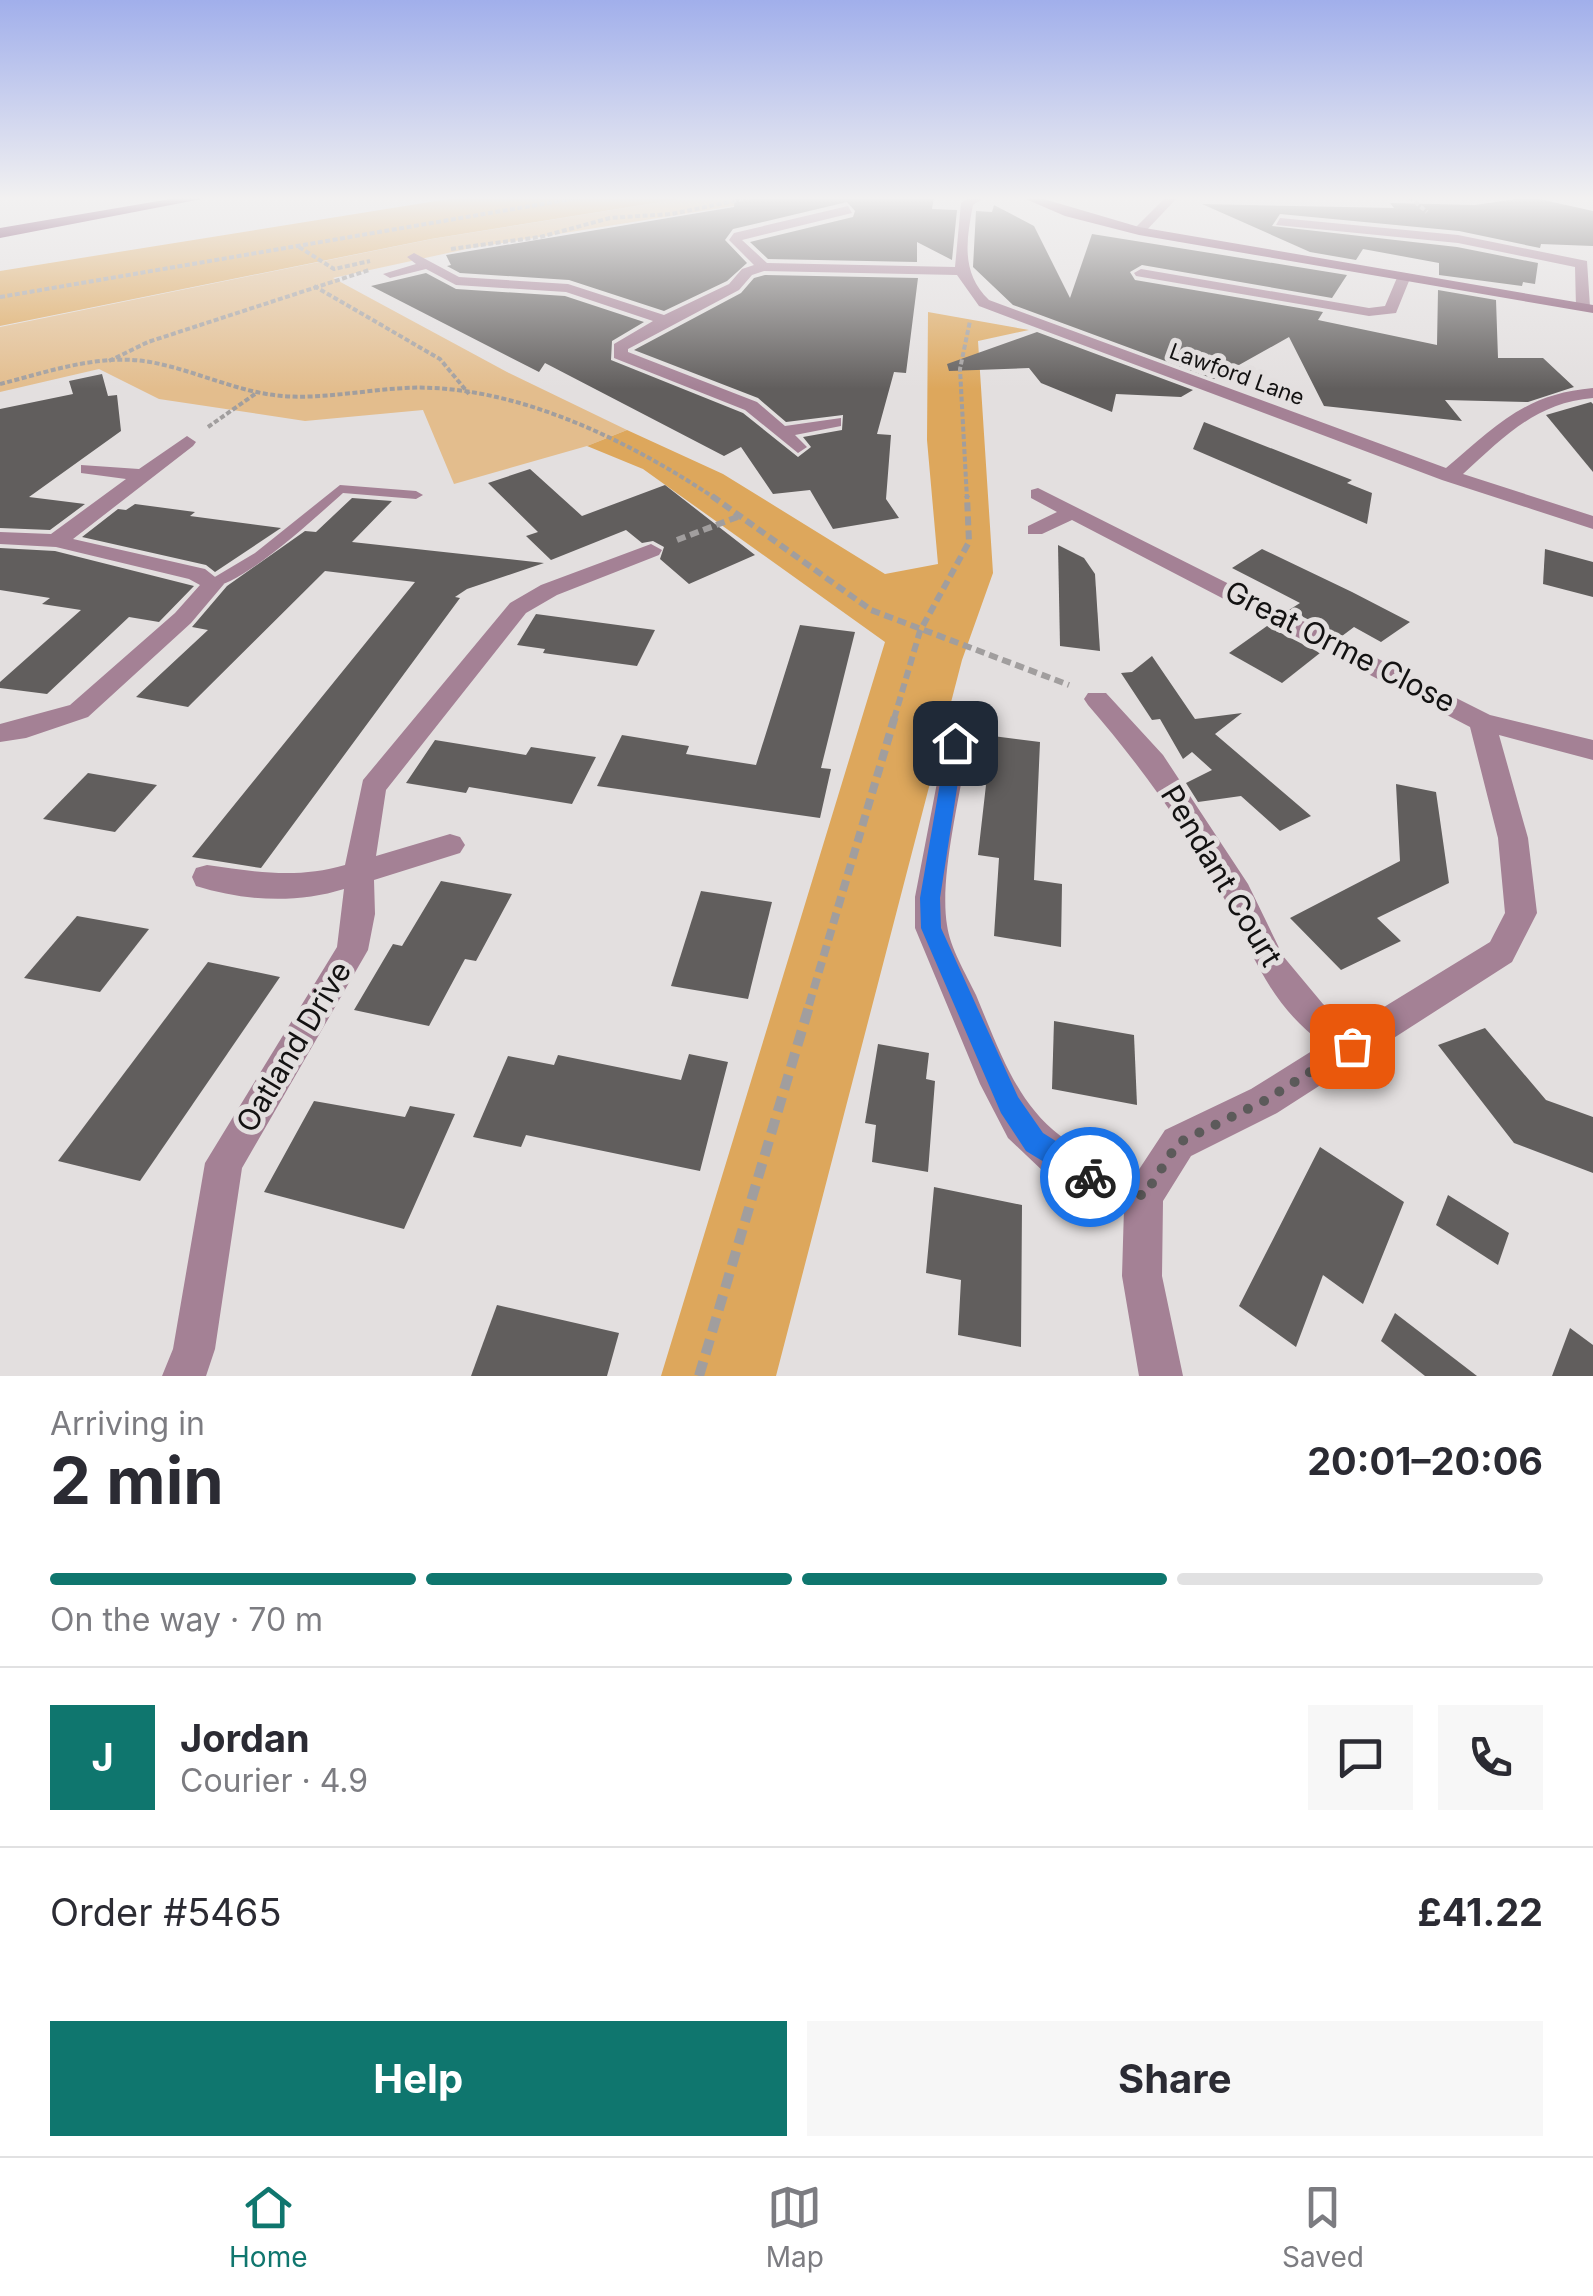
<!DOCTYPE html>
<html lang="en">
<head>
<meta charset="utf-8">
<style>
	body { margin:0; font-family:Inter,sans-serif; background:#f7f7f7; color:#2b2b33; height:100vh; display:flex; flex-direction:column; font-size:38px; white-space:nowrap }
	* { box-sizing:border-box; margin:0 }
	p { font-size:32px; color:#7c7c81 }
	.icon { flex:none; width:55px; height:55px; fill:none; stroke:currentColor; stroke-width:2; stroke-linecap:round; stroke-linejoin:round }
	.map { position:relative; height:1376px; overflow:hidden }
	.side { display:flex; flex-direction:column; background:#fff; flex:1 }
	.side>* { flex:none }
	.pin { position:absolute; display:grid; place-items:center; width:85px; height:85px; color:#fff; margin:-42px; border-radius:20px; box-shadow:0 5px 15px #0006 }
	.courier { position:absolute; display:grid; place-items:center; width:100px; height:100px; margin:-50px; border:8px solid #1a73e8; border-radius:50%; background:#fff; color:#222; box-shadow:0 2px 12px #0007 }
	.summary em { font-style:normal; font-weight:700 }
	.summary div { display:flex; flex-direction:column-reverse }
	.summary { display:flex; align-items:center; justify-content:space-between; height:170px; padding:0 50px }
	h1 { font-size:65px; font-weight:700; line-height:75px }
	.bar { display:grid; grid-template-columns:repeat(4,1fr); gap:15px 10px; align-content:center; height:120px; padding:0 50px }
	.bar i { height:12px; border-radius:8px; background:#e1e1e2 }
	.bar .selected { background:#0f766e }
	.bar p { grid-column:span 4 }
	.line { display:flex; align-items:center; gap:25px; padding:0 50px; border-top:2px solid #e1e1e2 }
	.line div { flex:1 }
	.round { display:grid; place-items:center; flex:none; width:105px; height:105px; border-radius:0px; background:#f7f7f7 }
	.action { display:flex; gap:20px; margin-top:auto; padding:20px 50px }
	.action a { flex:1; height:115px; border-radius:0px; background:#0f766e; color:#fff; font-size:40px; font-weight:700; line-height:115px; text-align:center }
	.action a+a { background:#f7f7f7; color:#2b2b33 }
	.menu { display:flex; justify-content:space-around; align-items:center; height:140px; border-top:2px solid #e1e1e2; background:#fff; font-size:28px; color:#7c7c81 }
	.menu a { display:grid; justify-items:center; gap:5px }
	.menu .selected { color:#0f766e }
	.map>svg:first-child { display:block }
	.green { fill:#e3bd8d }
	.forest { fill:#dda75c }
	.building { fill:#615e5d }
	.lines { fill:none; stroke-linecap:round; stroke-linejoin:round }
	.path-far3 { stroke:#a19e9e; stroke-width:4; stroke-dasharray:5 2.5; stroke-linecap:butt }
	.path-far2 { stroke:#a19e9e; stroke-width:6; stroke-dasharray:9 5; stroke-linecap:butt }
	.path-far1 { stroke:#a19e9e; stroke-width:8; stroke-dasharray:11 6; stroke-linecap:butt }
	.path { stroke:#a19e9e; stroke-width:10; stroke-dasharray:15 8; stroke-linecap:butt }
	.lane { fill:#a48195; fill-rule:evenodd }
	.street { fill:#a48195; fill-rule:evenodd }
	.secondary { fill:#845371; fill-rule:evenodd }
	.highway { fill:#571342; fill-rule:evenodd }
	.route { fill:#1a73e8 }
	.done { stroke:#5c5a5a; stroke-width:10; stroke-dasharray:0 18 }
	.labels { text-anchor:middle; stroke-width:10; stroke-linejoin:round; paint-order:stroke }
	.far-street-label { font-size:22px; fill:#131212; stroke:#e3dfdf }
	.near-street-label { font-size:30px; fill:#131212; stroke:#e3dfdf }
</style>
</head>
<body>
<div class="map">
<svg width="1593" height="1376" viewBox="0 0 1593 1376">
	<rect width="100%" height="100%" fill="#e3dfdf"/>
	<!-- green -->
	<polygon class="green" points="692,197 789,197 471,248 333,278 507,372 627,430 587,446 454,484 423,410 305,421 159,399 99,369 0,392 0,327 432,239"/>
	<!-- forest -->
	<g class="forest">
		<polygon points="461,197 692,197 431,239 0,326 0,271"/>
		<polygon points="928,312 1029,330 978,341 993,573 962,660 776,1376 661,1376 885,642 643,469 587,446 627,430 723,474 885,574 938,564 927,440"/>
	</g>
	<!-- building -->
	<g class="building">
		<polygon points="735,197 934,197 932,209 957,210 952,260 917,242 917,262 768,259 750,242 853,217 855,211 847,202 733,229 725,240 747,263 727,281 664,311 569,280 460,273 447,266 451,265 446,255 734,207"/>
		<polygon points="1530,197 1593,211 1593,246 1541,244 1540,248 1459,231 1280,214 1272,226 1457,247 1538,263 1535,284 1523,282 1522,286 1439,275 1439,263 1363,249 1356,260 1310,252 1202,204 1394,208 1390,203 1475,205"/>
		<polygon points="994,205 1034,226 1070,298 1092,234 1347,275 1332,298 1142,265 1130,272 1135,280 1323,312 1318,320 1437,345 1438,290 1496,300 1498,358 1543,358 1574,387 1528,402 1445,400 1462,421 1324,406 1289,337 1214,379 1013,305 973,267 976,211 992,212"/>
		<polygon points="426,273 456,289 565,296 644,322 612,341 611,360 743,413 798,457 811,447 803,437 842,430 843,415 786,422 758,398 634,350 741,293 754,278 765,275 918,278 906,373 894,372 877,434 891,435 886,499 899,518 833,529 810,490 773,494 741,447 724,456 545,363 539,372 371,286"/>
		<polygon points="1037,332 1193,390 1181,397 1116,394 1112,412 1041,383 1029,368 949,371 947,364"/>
		<polygon points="102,374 108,396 117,395 121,431 29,497 85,504 50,530 0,528 0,409 73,394 69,381"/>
		<polygon points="1591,402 1593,404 1593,472 1546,415"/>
		<polygon points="1204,422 1352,480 1347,483 1372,493 1367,524 1193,449"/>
		<polygon points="530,469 582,516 665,485 755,555 689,584 660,559 664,547 653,541 642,543 626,530 551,560 526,536 538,532 488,483"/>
		<polygon points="352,498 392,501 352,542 544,563 467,589 455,597 460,598 261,868 192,857 415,582 325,571 188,707 136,697 208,630 192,627 227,586 305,531 316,532"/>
		<polygon points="135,504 195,512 190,516 281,528 215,572 206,565 82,537 118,509 126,510"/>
		<polygon points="1058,545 1084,558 1095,574 1100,651 1060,646"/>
		<polygon points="0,548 55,551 194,586 159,622 129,617 47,694 0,688 0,682 81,610 42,604 50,598 0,590"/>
		<polygon points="1262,549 1352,592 1410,622 1381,642 1354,627 1342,636 1289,610 1300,603 1232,568"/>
		<polygon points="1545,549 1593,562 1593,597 1543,584"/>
		<polygon points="536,614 655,630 637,666 543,653 545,649 517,645"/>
		<polygon points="800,625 855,632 821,768 831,769 820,818 597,786 622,735 689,746 686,754 756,765"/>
		<polygon points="1267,626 1320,653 1282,683 1229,653"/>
		<polygon points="1152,656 1195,719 1242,713 1215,734 1311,816 1280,831 1241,796 1198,802 1186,783 1212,770 1192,752 1183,759 1160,719 1152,720 1121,673 1132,672"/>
		<polygon points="985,735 1040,742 1034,880 1062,884 1061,947 994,936 999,858 978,855 986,785 982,784"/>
		<polygon points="435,740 526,755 531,747 596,757 572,804 469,787 466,793 406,783"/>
		<polygon points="88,773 157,785 115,832 43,819"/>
		<polygon points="1396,784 1436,792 1449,883 1377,918 1401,941 1341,970 1290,918 1400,861"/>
		<polygon points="441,881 512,894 476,961 465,959 429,1026 354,1010 393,944 402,946"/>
		<polygon points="701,891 772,902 748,999 671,986"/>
		<polygon points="77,916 149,929 100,992 24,978"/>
		<polygon points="208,962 280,977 140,1181 58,1161"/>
		<polygon points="1054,1021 1134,1035 1137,1105 1052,1089"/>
		<polygon points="1485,1028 1546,1100 1593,1117 1593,1173 1514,1143 1438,1045"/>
		<polygon points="878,1044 929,1053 926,1079 935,1081 928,1172 872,1162 876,1125 865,1123"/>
		<polygon points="689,1054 728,1062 700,1171 526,1135 521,1147 473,1137 508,1056 554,1065 558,1055 681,1080"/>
		<polygon points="314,1101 405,1117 410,1106 455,1114 404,1229 264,1192"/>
		<polygon points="1320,1147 1404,1202 1363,1304 1323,1275 1296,1347 1239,1306"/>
		<polygon points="934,1187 1022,1205 1021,1347 958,1335 961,1280 926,1273"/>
		<polygon points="1448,1195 1509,1233 1498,1265 1436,1225"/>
		<polygon points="497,1305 619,1333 607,1376 471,1376"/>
		<polygon points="1395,1313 1477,1376 1425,1376 1381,1341"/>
		<polygon points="1570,1328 1593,1345 1593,1376 1552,1376"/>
	</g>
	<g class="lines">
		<!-- path-far3 -->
		<g class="path-far3">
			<polyline points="1409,197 1427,212"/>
			<polyline points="299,247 334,269 370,261"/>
			<polyline points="451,249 540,237 610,218 671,214 754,197"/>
			<polyline points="314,286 440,359 469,394"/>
			<polyline points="0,297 583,197"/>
			<polyline points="109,361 148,342 369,270"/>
			<path d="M0 384C48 372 99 353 150 362 195 370 236 392 282 396 333 400 384 385 434 388 532 393 636 445 716 499"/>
			<polyline points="208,427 255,394"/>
			<polyline points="967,499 960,369 970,321"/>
		</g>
		<!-- path-far2 -->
		<g class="path-far2">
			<polyline points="712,496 871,610 1069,685"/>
			<polyline points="677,540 740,516"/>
			<polyline points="894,719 920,631 969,542 967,496"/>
		</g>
		<!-- path-far1 -->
		<polyline class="path-far1" points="809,1005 895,716"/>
		<!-- path -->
		<polyline class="path" points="699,1376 810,1003"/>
		<!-- lane -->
		<path class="lane" d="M340 485 416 491 423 495 416 499 343 493C318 515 238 590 208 587L205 584 208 581 255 553Z"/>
		<!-- street -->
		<g class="street">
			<path d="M970 197H985L973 205C966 241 961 273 989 300L1446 468C1496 426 1524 394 1593 388V398C1535 403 1504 437 1463 474L1593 516V529L1442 480 979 306 957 275 764 271 752 275 739 290 628 349V352L757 402 785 426 841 418V426L795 435 807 447 798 453 745 410 614 358V344L653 321 566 292 456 285 426 269 390 278 383 274 416 264 407 257 414 253 459 277 568 284 664 315 729 284 742 269 754 265 729 240 734 233 848 206 852 213 742 240 767 263 955 267 961 203Z"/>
			<polygon points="1166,197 1178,197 1143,234 1135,234 1135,228"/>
			<polygon points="1280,218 1458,235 1587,261 1590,307 1583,311 1576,307 1575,267 1458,243 1276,225"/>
			<polygon points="1141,269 1369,308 1385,306 1399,273 1411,276 1396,313 1369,316 1136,276 1134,273"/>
			<polygon points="187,436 196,442 193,446 73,539 205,569 224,584 191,623 88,717 26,738 0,742 0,724 70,705 175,613 200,585 189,579 56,547 0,544 0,532 51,534 126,479 81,473 81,465 139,469"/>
			<path d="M1038 488 1490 715 1593 740V760L1499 735 1528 838 1537 913 1512 962 1277 1113 1191 1156 1163 1201 1162 1276 1183 1376H1139L1122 1276 1124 1208 1046 1174 1008 1138 980 1084 915 928V897L946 736H964L968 743C961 794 939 876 947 925 950 948 966 974 976 995 1016 1092 1031 1138 1136 1174L1165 1130 1251 1089 1323 1044C1268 1002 1256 959 1225 900 1187 830 1140 765 1088 705L1084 699 1088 693H1106L1163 755 1248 884 1283 956 1323 1004 1353 1026 1490 942 1505 913 1498 838 1470 727 1072 520 1042 534H1028V526L1057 512 1031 498V490Z"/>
			<path d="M651 544 662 550 659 555 557 595 526 613 386 790 376 856 450 834 460 837 465 845 460 853 374 880 375 914 368 950 242 1168 215 1349 206 1376H162L173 1349 205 1163 337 947 344 889C296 904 244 901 196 886L192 877 196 868 207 865C256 872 297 879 345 865L363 780 510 603 541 585Z"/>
		</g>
		<!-- secondary -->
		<polygon class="secondary" points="1021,197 1037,197 1139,227 1593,305 1593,313 1139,235 1065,216"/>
		<!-- highway -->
		<polygon class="highway" points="182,197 212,197 0,238 0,228"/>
	</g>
	<!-- sky -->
	<linearGradient id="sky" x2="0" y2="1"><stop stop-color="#a1afeb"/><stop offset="0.51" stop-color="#f2f1f1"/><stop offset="1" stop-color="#f2f1f1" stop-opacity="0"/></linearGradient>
	<rect width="1593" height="389" fill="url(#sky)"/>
	<!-- route -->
	<polygon class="route" points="955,737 964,743 940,898 941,928 1018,1097 1043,1133 1099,1168 1102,1177 1099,1186 1090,1190 1026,1151 1001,1113 921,928 920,898 947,743"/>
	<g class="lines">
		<!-- done -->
		<polyline class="done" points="1090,1177 1144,1196 1178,1143 1264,1101 1352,1046"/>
	</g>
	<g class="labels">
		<!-- far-street labels -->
		<g class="far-street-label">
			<text transform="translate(1237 374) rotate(20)" y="8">Lawford Lane</text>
		</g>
		<!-- near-street labels -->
		<g class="near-street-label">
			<text transform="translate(1340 647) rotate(27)" y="10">Great Orme Close</text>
			<text transform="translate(1221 876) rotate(59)" y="10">Pendant Court</text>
			<text transform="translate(294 1047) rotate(-59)" y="10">Oatland Drive</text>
		</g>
	</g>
</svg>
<div class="pin" style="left:1352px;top:1046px;background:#ea580c"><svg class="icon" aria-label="bag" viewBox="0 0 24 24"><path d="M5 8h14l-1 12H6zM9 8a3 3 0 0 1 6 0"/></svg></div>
<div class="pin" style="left:955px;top:743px;background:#1f2937"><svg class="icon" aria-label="home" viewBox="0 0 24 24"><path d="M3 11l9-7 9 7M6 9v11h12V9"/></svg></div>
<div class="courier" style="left:1090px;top:1177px"><svg class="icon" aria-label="bike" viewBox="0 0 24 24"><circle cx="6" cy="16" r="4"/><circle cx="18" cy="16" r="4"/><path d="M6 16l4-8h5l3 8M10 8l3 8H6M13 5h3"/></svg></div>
</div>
<section class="side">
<div class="summary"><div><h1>2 min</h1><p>Arriving in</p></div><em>20:01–20:06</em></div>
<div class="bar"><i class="selected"></i><i class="selected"></i><i class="selected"></i><i></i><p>On the way · 70 m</p></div>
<div class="line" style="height:180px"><b class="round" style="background:#0f766e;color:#fff">J</b><div><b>Jordan</b><p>Courier · 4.9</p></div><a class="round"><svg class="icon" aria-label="chat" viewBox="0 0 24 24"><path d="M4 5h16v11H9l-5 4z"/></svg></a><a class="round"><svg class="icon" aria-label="phone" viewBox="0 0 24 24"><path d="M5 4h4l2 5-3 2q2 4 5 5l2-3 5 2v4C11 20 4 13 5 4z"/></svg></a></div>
<div class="line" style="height:130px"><div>Order #5465</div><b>£41.22</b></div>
<div class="action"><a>Help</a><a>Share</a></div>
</section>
<nav class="menu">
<a class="selected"><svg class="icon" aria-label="home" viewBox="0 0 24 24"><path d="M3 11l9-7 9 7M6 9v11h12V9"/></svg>Home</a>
<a><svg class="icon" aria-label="map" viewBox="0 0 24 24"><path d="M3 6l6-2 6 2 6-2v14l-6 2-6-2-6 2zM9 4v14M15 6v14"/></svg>Map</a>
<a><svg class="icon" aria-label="saved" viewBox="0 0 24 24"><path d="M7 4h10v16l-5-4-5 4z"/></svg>Saved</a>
</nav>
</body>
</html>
